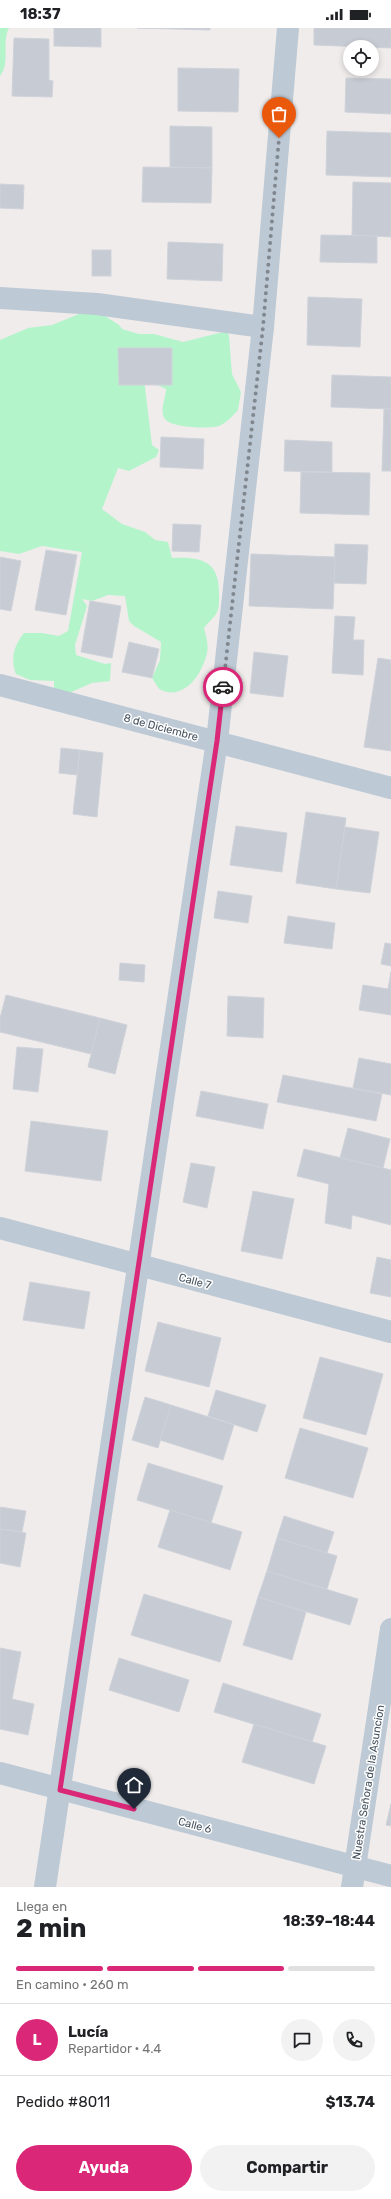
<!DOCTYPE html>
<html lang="es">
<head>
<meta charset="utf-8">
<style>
	body { margin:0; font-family:Rubik,sans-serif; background:#f2f2f2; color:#202124; height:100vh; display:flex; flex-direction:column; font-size:15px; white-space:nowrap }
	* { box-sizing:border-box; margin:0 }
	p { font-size:13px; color:#757577 }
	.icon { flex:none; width:22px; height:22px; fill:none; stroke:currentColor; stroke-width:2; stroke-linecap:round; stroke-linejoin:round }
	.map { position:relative; height:1859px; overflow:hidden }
	.panel { display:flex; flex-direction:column; background:#fff; flex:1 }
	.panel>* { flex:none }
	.fabs { position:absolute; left:343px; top:12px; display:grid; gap:8px }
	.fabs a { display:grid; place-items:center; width:36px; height:36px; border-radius:50%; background:#fff; box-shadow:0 2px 6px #0003; font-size:20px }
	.pin { position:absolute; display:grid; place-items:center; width:34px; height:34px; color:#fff; margin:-41px -17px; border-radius:50% 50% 50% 0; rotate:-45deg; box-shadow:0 0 4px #0007 }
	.pin .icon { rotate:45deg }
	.courier { position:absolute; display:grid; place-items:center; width:40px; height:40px; margin:-20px; border:3px solid #db2777; border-radius:50%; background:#fff; color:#222; box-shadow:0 1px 5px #0007 }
	.summary em { font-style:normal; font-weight:700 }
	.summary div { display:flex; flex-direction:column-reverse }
	.summary { display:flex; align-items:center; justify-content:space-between; height:68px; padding:0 16px }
	h1 { font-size:26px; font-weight:700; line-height:30px }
	.bar { display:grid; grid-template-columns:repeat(4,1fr); gap:6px 4px; align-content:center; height:48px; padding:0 16px }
	.bar i { height:5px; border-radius:3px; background:#e0e0e0 }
	.bar .selected { background:#db2777 }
	.bar p { grid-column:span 4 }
	.line { display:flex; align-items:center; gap:10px; padding:0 16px; border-top:1px solid #e0e0e0 }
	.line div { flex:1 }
	.round { display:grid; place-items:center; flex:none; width:42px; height:42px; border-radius:21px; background:#f2f2f2 }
	.cta { display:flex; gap:8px; margin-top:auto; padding:8px 16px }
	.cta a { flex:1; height:46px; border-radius:24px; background:#db2777; color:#fff; font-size:16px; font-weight:700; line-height:46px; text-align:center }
	.cta a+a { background:#f2f2f2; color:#202124 }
	.status { display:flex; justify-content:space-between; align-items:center; height:28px; padding:0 20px; background:#fff; direction:ltr }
	.status svg { height:11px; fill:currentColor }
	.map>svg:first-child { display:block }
	.green { fill:#b4f4cb }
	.building { fill:#c7cbd3; stroke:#cfd2d9 }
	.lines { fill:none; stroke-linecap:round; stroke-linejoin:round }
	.minor { stroke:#bdc9d4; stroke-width:22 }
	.done { stroke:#80878e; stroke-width:4; stroke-dasharray:0 7.2 }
	.route { stroke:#db2777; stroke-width:5 }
	.labels { text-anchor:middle; stroke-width:3; stroke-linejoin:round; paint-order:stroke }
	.street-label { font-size:11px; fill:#43505c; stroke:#fff }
</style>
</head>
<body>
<div class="status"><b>18:37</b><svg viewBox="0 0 49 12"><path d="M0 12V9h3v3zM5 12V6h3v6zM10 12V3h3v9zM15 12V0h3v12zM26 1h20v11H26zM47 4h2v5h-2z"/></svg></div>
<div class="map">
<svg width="391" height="1859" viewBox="0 0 391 1859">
	<rect width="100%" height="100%" fill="#f0ecec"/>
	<!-- green -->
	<g class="green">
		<path d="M0 0H9C1 15 11 34 0 48Z"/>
		<path d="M84 284 102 286 119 297 122 301 139 306H154L183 314 227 303 229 308 232 346 241 364 238 382C233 388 226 395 219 398 209 401 171 400 165 391 159 383 166 370 166 361L144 351 152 417 159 422 156 429 129 443 118 440 102 481 122 496 145 504 155 512 168 514 172 530C198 529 219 531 219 564 219 571 220 580 216 586 213 591 207 595 204 600 206 608 209 617 207 625 202 647 183 674 159 661L152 650 160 632 161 614 134 598 129 593 125 568 108 567 92 573 82 571 87 578 75 617 76 627 105 636 111 635 110 653 92 655 69 665H54V653L30 652 16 646C10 630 14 618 24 605H42L59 608 68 603 82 524 42 518 19 526 0 523V312L28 300 52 297Z"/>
	</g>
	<!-- building -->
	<g class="building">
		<polygon points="54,0 101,0 101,19 54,18"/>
		<polygon points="137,0 210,0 210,2"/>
		<polygon points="314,0 391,0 391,20 314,17"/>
		<polygon points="14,10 49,11 49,52 53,53 52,69 12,68"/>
		<polygon points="178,40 239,41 238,84 178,83"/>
		<polygon points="346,50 391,51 391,86 345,84"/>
		<polygon points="170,98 212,99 212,140 170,139"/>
		<polygon points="327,103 391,105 391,149 326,147"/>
		<polygon points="143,139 212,140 211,175 142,174"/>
		<polygon points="353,154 391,155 391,209 352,207"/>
		<polygon points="0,156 24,157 23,181 0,180"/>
		<polygon points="321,207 377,208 377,235 320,234"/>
		<polygon points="168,214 223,216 222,253 167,251"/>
		<rect x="92" y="222" width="19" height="26"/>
		<polygon points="308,269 362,271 360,319 307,317"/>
		<polygon points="118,320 172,320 172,357 119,357"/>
		<polygon points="332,347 391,349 391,381 331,379"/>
		<polygon points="384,381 391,381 391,443 382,443"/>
		<polygon points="161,409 204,411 203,441 160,439"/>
		<polygon points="285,412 332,414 332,444 284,443"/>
		<polygon points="301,444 370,445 369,487 300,485"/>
		<polygon points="173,496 201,497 199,524 172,523"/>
		<polygon points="335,516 368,517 366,556 334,555"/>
		<polygon points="46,522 77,527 66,587 35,582"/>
		<polygon points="251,526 335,529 333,581 249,578"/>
		<polygon points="0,529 21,533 11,583 0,581"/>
		<polygon points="90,573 121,578 112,630 81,624"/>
		<polygon points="335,588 355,589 353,612 364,612 363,647 332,645"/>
		<polygon points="129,614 159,621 152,650 122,644"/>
		<polygon points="254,624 288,628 283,669 250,665"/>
		<polygon points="378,630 391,632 391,723 364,719"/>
		<polygon points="61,720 80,722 77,747 59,745"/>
		<polygon points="80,722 103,725 97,789 73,786"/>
		<polygon points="306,784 346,790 336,861 296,855"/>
		<polygon points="236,798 287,805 282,844 230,837"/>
		<polygon points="345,799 379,804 370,865 336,861"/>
		<polygon points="218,863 252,868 248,895 214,890"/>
		<polygon points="288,888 335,895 332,921 284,915"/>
		<polygon points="385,915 391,916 391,938 381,936"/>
		<polygon points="120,935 145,937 144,954 119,952"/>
		<polygon points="391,944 391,987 359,982 363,957 388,961"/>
		<polygon points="6,967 100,990 91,1026 0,1004 0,990"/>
		<polygon points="228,968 264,970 263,1010 227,1008"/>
		<polygon points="100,990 127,997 115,1046 88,1039"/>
		<polygon points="17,1019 43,1021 38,1064 13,1061"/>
		<polygon points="359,1030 391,1036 391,1067 353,1060"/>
		<polygon points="283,1047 382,1066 376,1093 277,1074"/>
		<polygon points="201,1063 268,1076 263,1101 196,1088"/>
		<polygon points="31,1093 108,1103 101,1153 25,1143"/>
		<polygon points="348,1100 390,1111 383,1140 340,1130"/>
		<polygon points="304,1121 391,1142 391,1197 352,1187 351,1201 325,1195 329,1156 297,1148"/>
		<polygon points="191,1135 215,1139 207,1180 183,1174"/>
		<polygon points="253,1163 294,1171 282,1231 241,1223"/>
		<polygon points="377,1229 391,1232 391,1269 370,1265"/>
		<polygon points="30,1254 90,1264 84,1301 23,1292"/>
		<polygon points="158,1294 221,1310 209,1359 145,1343"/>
		<polygon points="320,1329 383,1346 366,1407 303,1390"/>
		<polygon points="216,1362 266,1377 257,1404 208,1388"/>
		<polygon points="145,1369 171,1377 158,1420 132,1412"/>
		<polygon points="171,1377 234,1397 223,1432 160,1412"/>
		<polygon points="300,1400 368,1420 353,1470 285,1450"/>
		<polygon points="148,1435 223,1458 211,1495 137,1472"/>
		<polygon points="0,1479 26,1483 22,1504 0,1501"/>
		<polygon points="170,1482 242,1504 230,1542 158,1519"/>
		<polygon points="284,1488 334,1504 327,1525 277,1510"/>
		<polygon points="0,1501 26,1505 20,1539 0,1535"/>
		<polygon points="277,1510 337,1528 327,1561 267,1543"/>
		<polygon points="267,1543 358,1571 350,1597 258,1569"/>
		<polygon points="144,1566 232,1593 220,1634 131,1607"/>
		<polygon points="258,1569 306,1584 292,1632 243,1617"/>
		<polygon points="0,1620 21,1624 12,1671 34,1676 28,1707 0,1701"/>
		<polygon points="119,1630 189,1652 179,1684 109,1662"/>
		<polygon points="223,1655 321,1686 312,1714 214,1684"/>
		<polygon points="254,1696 326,1718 314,1756 242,1734"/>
		<polygon points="391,1776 391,1798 386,1797"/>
	</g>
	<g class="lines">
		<!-- minor -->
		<g class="minor">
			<polyline points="0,270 97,276 263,299"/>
			<polyline points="0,657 391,760"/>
			<polyline points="0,1200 391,1304"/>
			<polyline points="0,1745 391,1848"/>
			<polyline points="45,1859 217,713 263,299 288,0"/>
			<polyline points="352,1859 391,1601"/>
		</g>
	</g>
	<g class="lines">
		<!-- done -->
		<polyline class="done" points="223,659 263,299 279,110"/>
		<!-- route -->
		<polyline class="route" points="134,1781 60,1762 217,713 223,659"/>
	</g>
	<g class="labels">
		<!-- street labels -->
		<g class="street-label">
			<text transform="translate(161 699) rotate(15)" y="4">8 de Diciembre</text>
			<text transform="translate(195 1253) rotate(15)" y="4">Calle 7</text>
			<text transform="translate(368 1754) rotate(-81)" y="4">Nuestra Señora de la Asuncion</text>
			<text transform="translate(195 1797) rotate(15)" y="4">Calle 6</text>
		</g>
	</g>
</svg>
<div class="fabs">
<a><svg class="icon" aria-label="locate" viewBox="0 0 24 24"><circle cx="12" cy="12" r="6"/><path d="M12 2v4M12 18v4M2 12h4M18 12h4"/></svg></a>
</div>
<div class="pin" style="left:279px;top:110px;background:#ea580c"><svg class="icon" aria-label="bag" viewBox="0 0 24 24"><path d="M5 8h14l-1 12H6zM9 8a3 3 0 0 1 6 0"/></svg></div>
<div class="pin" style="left:134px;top:1781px;background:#1f2937"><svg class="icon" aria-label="home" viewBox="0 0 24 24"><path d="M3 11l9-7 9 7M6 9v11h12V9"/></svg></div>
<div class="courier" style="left:223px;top:659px"><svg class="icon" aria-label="car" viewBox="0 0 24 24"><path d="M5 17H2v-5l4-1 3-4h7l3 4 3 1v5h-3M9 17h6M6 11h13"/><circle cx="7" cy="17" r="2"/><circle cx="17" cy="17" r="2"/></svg></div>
</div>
<section class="panel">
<div class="summary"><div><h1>2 min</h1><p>Llega en</p></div><em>18:39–18:44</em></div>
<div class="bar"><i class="selected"></i><i class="selected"></i><i class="selected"></i><i></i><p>En camino · 260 m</p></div>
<div class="line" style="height:72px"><b class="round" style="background:#db2777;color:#fff">L</b><div><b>Lucía</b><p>Repartidor · 4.4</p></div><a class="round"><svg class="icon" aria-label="chat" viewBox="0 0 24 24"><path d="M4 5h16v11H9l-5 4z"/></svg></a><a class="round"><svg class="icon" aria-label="phone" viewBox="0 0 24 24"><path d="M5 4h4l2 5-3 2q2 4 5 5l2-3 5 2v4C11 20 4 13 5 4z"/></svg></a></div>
<div class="line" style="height:52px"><div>Pedido #8011</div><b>$13.74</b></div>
<div class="cta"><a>Ayuda</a><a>Compartir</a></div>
</section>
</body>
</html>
